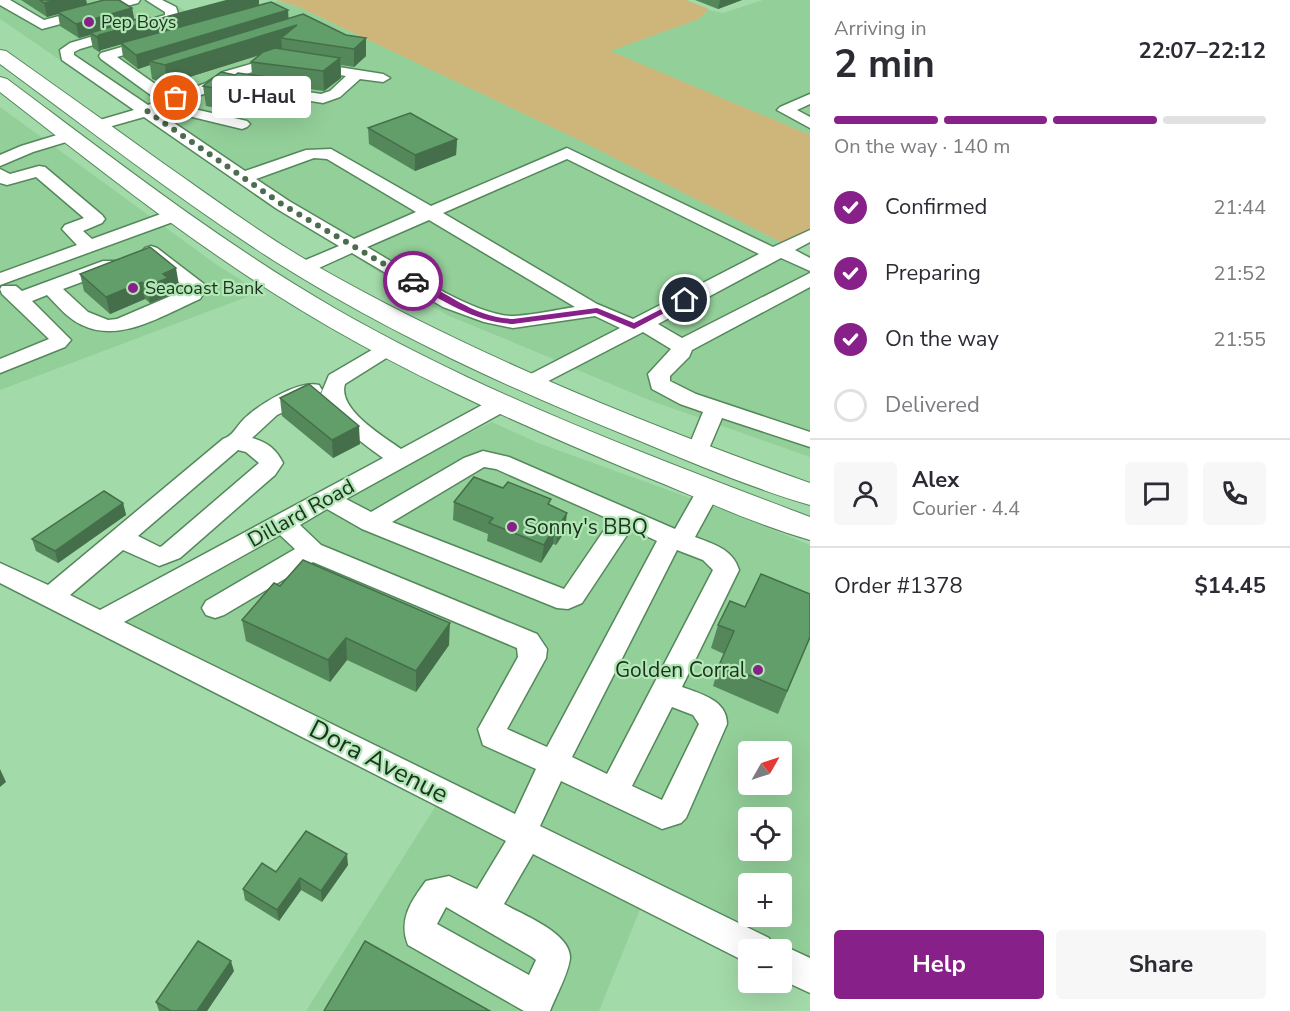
<!DOCTYPE html>
<html lang="en">
<head>
<meta charset="utf-8">
<style>
	body { margin:0; font-family:"Nunito Sans",sans-serif; background:#f7f7f7; color:#2b2b33; height:100vh; display:flex; flex-direction:column; font-size:22px; white-space:nowrap }
	* { box-sizing:border-box; margin:0 }
	p { font-size:20px; color:#7c7c81 }
	.icon { flex:none; width:33px; height:33px; fill:none; stroke:currentColor; stroke-width:2; stroke-linecap:round; stroke-linejoin:round }
	.map { position:relative; flex:1; overflow:hidden }
	.drawer { display:flex; flex-direction:column; background:#fff; width:480px }
	.drawer>* { flex:none }
	.needle { width:39px; rotate:51deg }
	.fabs { position:absolute; left:738px; top:741px; display:grid; gap:12px }
	.fabs a { display:grid; place-items:center; width:54px; height:54px; border-radius:6px; background:#fff; box-shadow:0 6px 24px #0002; font-size:30px }
	.pin { position:absolute; display:grid; place-items:center; width:51px; height:51px; color:#fff; margin:-26px; border:3px solid #fff; border-radius:50%; box-shadow:0 2px 6px #0007 }
	.courier { position:absolute; display:grid; place-items:center; width:60px; height:60px; margin:-30px; border:4px solid #872189; border-radius:50%; background:#fff; color:#222; box-shadow:0 2px 8px #0007 }
	.bubble { position:absolute; height:42px; border-radius:6px; background:#fff; box-shadow:0 6px 24px #0002; font-size:20px; font-weight:700; line-height:42px; text-align:center }
	.headline em { font-style:normal; font-weight:700 }
	.headline div { display:flex; flex-direction:column-reverse }
	.headline { display:flex; align-items:center; justify-content:space-between; height:102px; padding:0 24px }
	h1 { font-size:39px; font-weight:700; line-height:45px }
	.bar { display:grid; grid-template-columns:repeat(4,1fr); gap:9px 6px; align-content:center; height:72px; padding:0 24px }
	.bar i { height:8px; border-radius:4px; background:#e1e1e2 }
	.bar .on { background:#872189 }
	.bar p { grid-column:span 4 }
	.line { display:flex; align-items:center; gap:15px; padding:0 24px; border-top:2px solid #e1e1e2 }
	.line div { flex:1 }
	.round { display:grid; place-items:center; flex:none; width:63px; height:63px; border-radius:6px; background:#f7f7f7 }
	ol { padding:0 24px; list-style:none }
	li { display:flex; align-items:center; gap:18px; height:66px }
	li p { margin-inline-start:auto }
	li .icon { padding:6px; border-radius:50%; background:#872189; color:#fff; stroke-width:4 }
	li:last-child { color:#7c7c81 }
	li i { width:33px; height:33px; border:3px solid #e1e1e2; border-radius:50% }
	.action { display:flex; gap:12px; margin-top:auto; padding:12px 24px }
	.action a { flex:1; height:69px; border-radius:6px; background:#872189; color:#fff; font-size:24px; font-weight:700; line-height:69px; text-align:center }
	.action a+a { background:#f7f7f7; color:#2b2b33 }
	main { display:flex; flex:1; min-height:0 }
	.map>svg:first-child { display:block }
	.built { fill:#93cf99; fill-rule:evenodd }
	.green { fill:#ceb579 }
	.lines { fill:none; stroke-linecap:round; stroke-linejoin:round }
	.minor-tunnel { stroke:#88b88d; stroke-width:19; stroke-dasharray:19 9; stroke-linecap:butt }
	.minor-casing { stroke:#54885b; stroke-width:3 }
	.major-casing { stroke:#54885b; stroke-width:2 }
	.minor { fill:#fff; fill-rule:evenodd }
	.major { fill:#fff; fill-rule:evenodd }
	.wall { fill:#54885b }
	.shaded-wall { fill:#456f4a }
	.building { fill:#629e6a; stroke:#456f4a; stroke-width:1.5 }
	.route { fill:#872189 }
	.done { stroke:#4b6c4f; stroke-width:6; stroke-dasharray:0 10.8 }
	.poi-dot { fill:#872189; stroke:#b0e7b5; stroke-width:2 }
	.labels { text-anchor:middle; stroke-width:4.5; stroke-linejoin:round; paint-order:stroke }
	.far-poi-label { font-size:18px; fill:#1c311e; stroke:#b0e7b5; text-anchor:start }
	.street-label { font-size:21px; fill:#1c311e; stroke:#b0e7b5 }
	.poi-label { font-size:21px; fill:#1c311e; stroke:#b0e7b5; text-anchor:start }
	.near-street-label { font-size:26px; fill:#1c311e; stroke:#b0e7b5 }
</style>
</head>
<body>
<main>
<div class="map">
<svg width="810" height="1011" viewBox="0 0 810 1011">
	<rect width="100%" height="100%" fill="#a3daa9"/>
	<!-- built -->
	<g class="built">
		<polygon points="0,0 166,0 201,19 278,1 301,8 581,141 783,243 558,361 447,315 411,293 233,178 0,19"/>
		<polygon points="763,0 810,0 810,135 609,51 699,19 708,10 723,13"/>
		<polygon points="0,107 217,265 260,292 0,390"/>
		<polygon points="795,249 810,256 810,457 649,400 573,368"/>
		<path d="M492 422 538 443 726 511 810 545V960L122 620 395 470ZM748 752H782V784H748ZM748 818H782V850H748ZM748 884H782V916H748Z"/>
		<polygon points="437,804 641,907 599,1011 306,1011"/>
	</g>
	<!-- green -->
	<polygon class="green" points="277,0 686,0 709,9 699,19 610,51 810,135 810,229 783,243 581,141 301,8"/>
	<g class="lines">
		<!-- minor-tunnel -->
		<polyline class="minor-tunnel" points="150,304 171,295"/>
		<defs>
			<g id="minor">
				<polygon points="0,0 10,0 44,20 120,0 140,0 138,3 42,29 0,5"/>
				<path d="M146 0H162L176 7 179 17 177 20 80 49 74 52V55L148 105 159 101 101 59 99 56 101 53 153 38 158 39 160 42 158 45 117 57 172 96 206 83 223 72 275 57 383 74 390 78 383 82 360 79 340 97 323 103 250 91 248 88 255 84 321 94 330 91 346 76 276 65 233 78 216 89 181 103 194 109 247 121 250 124 247 127 242 129 184 115 168 108 158 112 245 171 306 150 331 149 431 206 567 148 773 247 810 230V242L795 250 810 258V271L781 258 658 324 682 338 810 273V287L692 350 689 357 670 376V381L696 394 810 432V447L722 418 705 458 697 461 689 458 686 453 703 412 680 404 652 389 648 374 671 349 643 332 531 390 523 388 520 383 523 378 620 328 595 316 513 328 484 322 443 307 352 253 310 272H296L294 268 296 264 339 246 277 209 144 117 98 130 90 125 93 122 134 110 62 60 60 50 70 43 165 15V12ZM314 158 327 159 416 212 354 239 289 201 256 179ZM567 159 759 254 633 319 597 304 443 213ZM429 220 575 307C555 310 534 315 514 316 475 317 402 267 367 247Z"/>
				<polygon points="810,94 810,104 797,110 810,117 810,128 777,110 780,107"/>
				<polygon points="70,131 78,136 76,139 33,152 0,166 0,155 21,146"/>
				<polygon points="39,166 45,167 102,215 105,219 102,223 83,231 92,239 169,211 181,211 184,215 181,219 0,285 0,273 77,245 62,229 65,225 84,218 36,177 7,185 0,183 0,169 10,174"/>
				<path d="M151 246 157 248 204 284 207 288 200 299C165 314 120 344 82 325 68 319 58 306 47 295L32 301 71 340 65 347 0 373V359L49 339 2 294 0 289 2 286H16L22 291 103 261H117L119 265 117 269 63 289 88 312 108 320 117 319 187 289 145 256 142 252 145 248Z"/>
				<path d="M389 342 396 344 399 348 396 352 345 384C337 409 383 436 401 449L493 399 501 397 509 399 512 404 509 409 346 499 371 512 464 458 483 451 509 457 675 529 700 485 708 483 716 485 720 491 695 537C713 544 733 549 739 570L682 687C701 694 727 700 727 724L686 818 681 823 662 829 561 781 540 826 769 938 773 949 782 945 810 958V993L782 980V950H748V963L533 854 504 904C523 915 571 933 570 958 569 972 555 998 550 1011H524L408 945C398 920 411 901 426 881L449 876 477 889 506 841 0 583V563L48 585 223 439C233 436 236 427 243 420 258 405 298 380 319 385L322 390 319 395 277 415 252 438C267 442 276 449 283 463L275 475 180 558 159 566 123 550 70 595 100 610 383 458C360 441 332 422 321 394L329 375 382 344ZM238 450 246 452 259 463 162 546 160 547 138 536ZM484 467 496 469 611 520 564 589 392 522ZM327 509 362 529 557 608 568 609 582 603 631 529 657 541 547 747 507 729 546 658 547 649 537 634 321 545 300 525ZM280 535 295 549 206 601 202 608 206 615 215 618 224 615 313 562 517 648 518 657 478 729 483 745 536 769 515 814 124 622ZM677 550 703 560 713 570 607 774 572 757ZM672 707 693 715 699 724 662 800 632 786ZM446 907 532 957 536 960 529 975 437 924Z"/>
			</g>
			<g id="major">
				<path d="M0 50 6 51C58 88 109 124 160 161 210 196 260 233 313 264 471 354 639 422 810 483V505C752 488 695 464 640 441 515 391 390 334 276 262 181 201 91 131 0 64Z"/>
				<path d="M0 77 7 79C114 159 220 242 336 309 486 395 649 456 810 517V540C754 524 699 498 644 476 518 424 391 368 275 294 179 233 90 162 0 92Z"/>
			</g>
		</defs>
		<!-- minor casing -->
		<use href="#minor" class="minor-casing"/>
		<!-- major casing -->
		<use href="#major" class="major-casing"/>
		<!-- minor -->
		<use href="#minor" class="minor"/>
		<!-- major -->
		<use href="#major" class="major"/>
	</g>
	<!-- wall -->
	<g class="wall">
		<polygon points="21,0 86,0 87,4 132,8 134,20 154,20 259,0 259,6 288,10 288,19 303,14 366,56 354,67 341,65 341,78 324,91 287,86 288,100 268,118 206,106 203,86 235,75 252,75 251,62 259,55 167,84 152,79 150,65 138,69 123,57 121,44 101,50 99,52 93,48 90,35 79,38 60,26 58,14 47,17"/>
		<polygon points="695,0 742,0 718,9"/>
		<polygon points="368,128 457,139 456,155 415,171 369,144"/>
		<polygon points="80,274 179,285 170,289 171,295 150,303 145,299 110,314 84,291"/>
		<polygon points="280,398 360,444 333,458 282,416"/>
		<polygon points="454,502 550,506 565,531 556,545 553,544 541,563 487,541 488,534 453,520"/>
		<polygon points="123,503 126,515 58,563 36,551 32,539"/>
		<polygon points="242,620 449,645 416,692 347,660 330,682 246,641"/>
		<polygon points="718,625 810,638 778,714 713,686 720,663 724,654 711,648"/>
		<polygon points="348,865 322,902 301,890 279,921 245,900 243,889 276,872"/>
		<polygon points="234,971 207,1011 159,1011 156,1002"/>
	</g>
	<!-- shaded-wall -->
	<g class="shaded-wall">
		<polygon points="56,0 86,0 87,6 58,12 58,14 47,17 44,3"/>
		<polygon points="229,0 259,0 259,6 101,50 99,52 97,37 99,35"/>
		<polygon points="720,0 742,0 718,9"/>
		<polygon points="132,8 135,22 90,33 90,35 79,38 76,24"/>
		<polygon points="288,10 289,24 149,61 150,65 138,69 136,55"/>
		<polygon points="297,25 281,38 282,48 167,84 165,65"/>
		<polygon points="366,38 366,56 354,67 354,49"/>
		<polygon points="340,58 341,78 324,91 323,71"/>
		<polygon points="287,80 288,100 268,118 266,98"/>
		<polygon points="457,139 456,155 415,171 415,155"/>
		<polygon points="176,268 179,285 170,289 171,295 150,303 147,286 163,274"/>
		<polygon points="142,282 145,299 110,314 106,297"/>
		<polygon points="359,426 360,444 333,458 332,440"/>
		<polygon points="123,503 126,515 58,563 55,551"/>
		<polygon points="567,513 565,531 556,545 558,527"/>
		<polygon points="555,526 553,544 541,563 544,545"/>
		<polygon points="450,623 449,645 416,692 416,671"/>
		<polygon points="346,638 347,660 330,682 328,660"/>
		<polygon points="0,769 6,782 0,787"/>
		<polygon points="347,854 348,865 322,902 321,891"/>
		<polygon points="300,878 301,890 279,921 277,910"/>
		<polygon points="231,961 234,971 207,1011 197,1011"/>
	</g>
	<!-- building -->
	<g class="building">
		<polygon points="40,0 56,0 44,3"/>
		<polygon points="104,0 119,0 132,8 76,24 58,12"/>
		<polygon points="229,0 99,35 97,37 90,33 147,16 154,20"/>
		<polygon points="271,2 288,10 136,55 121,43"/>
		<polygon points="303,14 346,35 366,38 354,49 281,38 297,25 165,65 149,61"/>
		<polygon points="275,48 340,58 323,71 251,62 263,52"/>
		<polygon points="221,72 235,75 238,73 287,80 266,98 203,86"/>
		<polygon points="410,113 457,139 415,155 368,128"/>
		<polygon points="150,247 176,268 163,274 168,278 147,286 142,282 106,297 80,274"/>
		<polygon points="309,384 359,426 332,440 280,398"/>
		<polygon points="474,477 503,488 508,482 551,499 548,504 567,513 558,527 555,526 544,545 489,523 493,518 454,502"/>
		<polygon points="104,491 123,503 55,551 32,539"/>
		<polygon points="303,560 450,623 416,671 346,638 328,660 242,620 274,583 280,586"/>
		<polygon points="761,574 810,594 810,637 787,691 720,663 734,631 718,625 730,601 745,607"/>
		<polygon points="306,831 347,854 321,891 300,878 277,910 243,889 262,863 276,872"/>
		<polygon points="198,941 231,961 197,1011 171,1011 156,1002"/>
		<polygon points="365,941 490,1011 324,1011"/>
	</g>
	<!-- route -->
	<path class="route" d="M413 278C449 292 471 317 513 319L597 308 634 323 683 298 689 300 634 329 596 313 513 324C475 322 443 301 410 282V279Z"/>
	<g class="lines">
		<!-- done -->
		<polyline class="done" points="176,98 147,111 283,205 413,281"/>
	</g>
	<!-- markers -->
	<g class="poi-dot">
		<circle cx="89" cy="22" r="6"/>
		<circle cx="133" cy="288" r="6"/>
		<circle cx="512" cy="527" r="6"/>
		<circle cx="758" cy="670" r="6"/>
	</g>
	<g class="labels">
		<!-- far-poi labels -->
		<g class="far-poi-label">
			<text x="101" y="28">Pep Boys</text>
			<text x="145" y="294">Seacoast Bank</text>
		</g>
		<!-- street labels -->
		<g class="street-label">
			<text transform="translate(301 513) rotate(-29)" y="7">Dillard Road</text>
		</g>
		<!-- poi labels -->
		<g class="poi-label">
			<text x="524" y="534">Sonny's BBQ</text>
			<text x="746" y="677" text-anchor="end">Golden Corral</text>
		</g>
		<!-- near-street labels -->
		<g class="near-street-label">
			<text transform="translate(379 761) rotate(27)" y="9">Dora Avenue</text>
		</g>
	</g>
</svg>
<div class="fabs">
<a><svg class="needle" viewBox="-14 -14 28 28"><path d="M0-13l5 13h-10z" fill="#e53935"/><path d="M0 13l5-13h-10z" fill="#7c7c81"/></svg></a>
<a><svg class="icon" aria-label="locate" viewBox="0 0 24 24"><circle cx="12" cy="12" r="6"/><path d="M12 2v4M12 18v4M2 12h4M18 12h4"/></svg></a>
<a>+</a>
<a>−</a>
</div>
<div class="pin" style="left:176px;top:98px;background:#ea580c"><svg class="icon" aria-label="bag" viewBox="0 0 24 24"><path d="M5 8h14l-1 12H6zM9 8a3 3 0 0 1 6 0"/></svg></div>
<div class="pin" style="left:685px;top:300px;background:#1f2937"><svg class="icon" aria-label="home" viewBox="0 0 24 24"><path d="M3 11l9-7 9 7M6 9v11h12V9"/></svg></div>
<div class="courier" style="left:413px;top:281px"><svg class="icon" aria-label="car" viewBox="0 0 24 24"><path d="M5 17H2v-5l4-1 3-4h7l3 4 3 1v5h-3M9 17h6M6 11h13"/><circle cx="7" cy="17" r="2"/><circle cx="17" cy="17" r="2"/></svg></div>
<div class="bubble" style="left:212px;top:76px;width:99px">U-Haul</div>
</div>
<section class="drawer">
<div class="headline"><div><h1>2 min</h1><p>Arriving in</p></div><em>22:07–22:12</em></div>
<div class="bar"><i class="on"></i><i class="on"></i><i class="on"></i><i></i><p>On the way · 140 m</p></div>
<ol>
<li><svg class="icon" aria-label="check" viewBox="0 0 24 24"><path d="M5 12l5 5 9-10"/></svg>Confirmed<p>21:44</p></li>
<li><svg class="icon" aria-label="check" viewBox="0 0 24 24"><path d="M5 12l5 5 9-10"/></svg>Preparing<p>21:52</p></li>
<li><svg class="icon" aria-label="check" viewBox="0 0 24 24"><path d="M5 12l5 5 9-10"/></svg>On the way<p>21:55</p></li>
<li><i></i>Delivered</li>
</ol>
<div class="line" style="height:108px"><a class="round"><svg class="icon" aria-label="person" viewBox="0 0 24 24"><circle cx="12" cy="8" r="4"/><path d="M4 21q1-7 8-7t8 7"/></svg></a><div><b>Alex</b><p>Courier · 4.4</p></div><a class="round"><svg class="icon" aria-label="chat" viewBox="0 0 24 24"><path d="M4 5h16v11H9l-5 4z"/></svg></a><a class="round"><svg class="icon" aria-label="phone" viewBox="0 0 24 24"><path d="M5 4h4l2 5-3 2q2 4 5 5l2-3 5 2v4C11 20 4 13 5 4z"/></svg></a></div>
<div class="line" style="height:78px"><div>Order #1378</div><b>$14.45</b></div>
<div class="action"><a>Help</a><a>Share</a></div>
</section>
</main>
</body>
</html>
